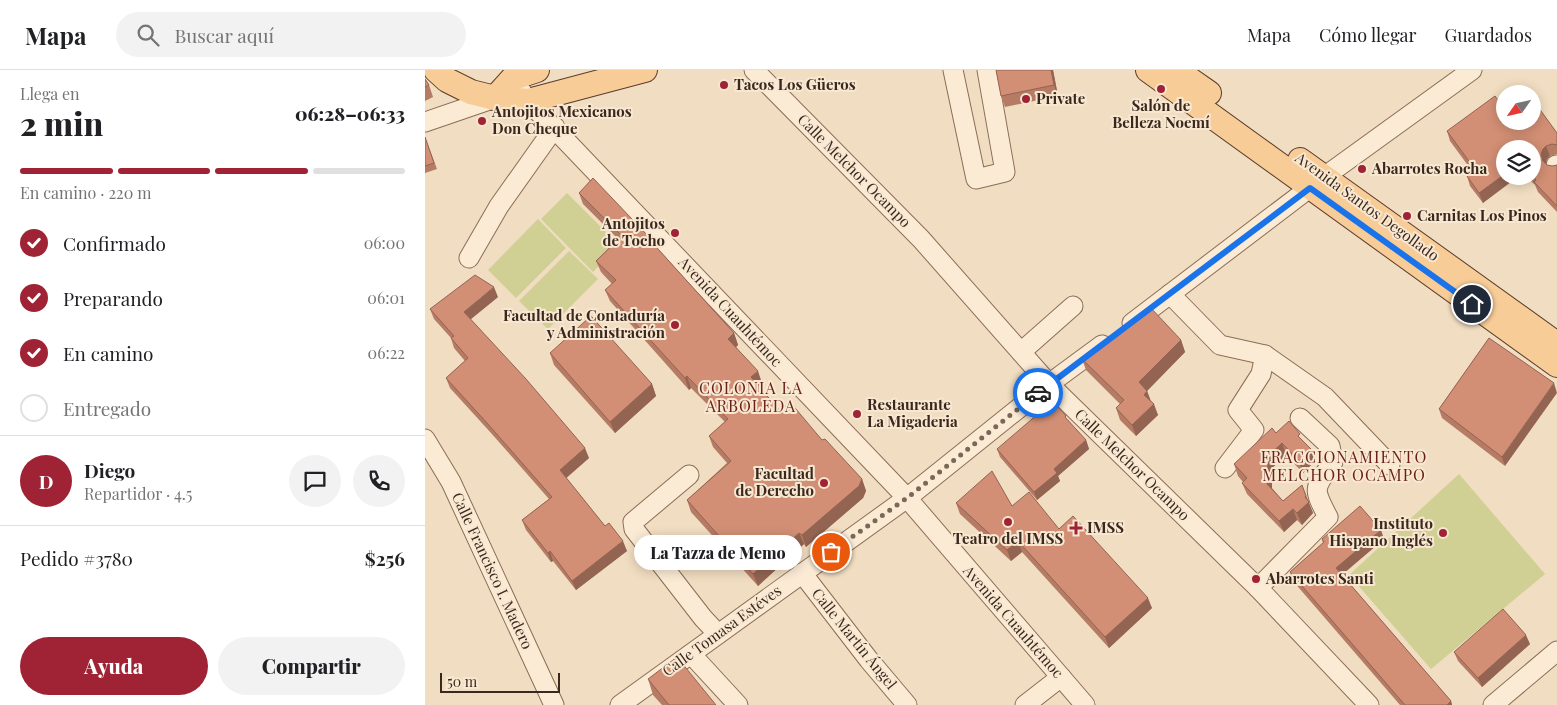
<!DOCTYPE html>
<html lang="es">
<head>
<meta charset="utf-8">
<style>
	body { margin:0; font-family:"Playfair Display",serif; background:#f2f2f2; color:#202124; height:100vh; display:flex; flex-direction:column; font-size:19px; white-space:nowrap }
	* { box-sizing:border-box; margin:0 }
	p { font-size:16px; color:#757577 }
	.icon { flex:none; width:28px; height:28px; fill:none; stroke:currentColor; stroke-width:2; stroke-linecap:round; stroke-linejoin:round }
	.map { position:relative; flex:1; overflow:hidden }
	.sheet { display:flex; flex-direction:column; background:#fff; width:425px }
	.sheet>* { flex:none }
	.needle { width:32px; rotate:236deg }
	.tools { position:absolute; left:1071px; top:15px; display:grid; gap:10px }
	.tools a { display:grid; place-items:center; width:45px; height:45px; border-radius:50%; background:#fff; box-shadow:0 2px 12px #0003; font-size:25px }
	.scale { position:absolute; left:15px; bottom:12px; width:120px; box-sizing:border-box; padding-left:5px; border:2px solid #3a271d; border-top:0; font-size:14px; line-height:18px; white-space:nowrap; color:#3a271d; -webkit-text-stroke:4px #f8e8d1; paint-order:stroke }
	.pin { position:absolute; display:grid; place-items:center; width:42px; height:42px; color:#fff; margin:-21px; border:2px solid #fff; border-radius:50%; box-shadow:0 1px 5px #0007 }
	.courier { position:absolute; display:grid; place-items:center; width:50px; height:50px; margin:-25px; border:4px solid #1a73e8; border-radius:50%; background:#fff; color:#222; box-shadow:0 1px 6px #0007 }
	.bubble { position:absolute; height:35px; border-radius:18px; background:#fff; box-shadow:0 2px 12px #0003; font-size:16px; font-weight:800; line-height:35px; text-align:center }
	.overview em { font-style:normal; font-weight:800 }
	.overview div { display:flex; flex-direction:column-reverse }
	.overview { display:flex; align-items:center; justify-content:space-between; height:85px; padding:0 20px }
	h1 { font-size:32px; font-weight:800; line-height:38px }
	.bar { display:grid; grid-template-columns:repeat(4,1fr); gap:8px 5px; align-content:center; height:60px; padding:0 20px }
	.bar i { height:6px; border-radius:4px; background:#e0e0e0 }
	.bar .on { background:#9f2334 }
	.bar p { grid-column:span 4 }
	.line { display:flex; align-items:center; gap:12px; padding:0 20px; border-top:1px solid #e0e0e0 }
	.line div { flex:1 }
	.round { display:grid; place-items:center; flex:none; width:52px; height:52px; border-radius:26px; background:#f2f2f2 }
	ol { padding:0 20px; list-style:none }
	li { display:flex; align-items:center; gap:15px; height:55px }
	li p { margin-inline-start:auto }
	li .icon { padding:5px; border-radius:50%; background:#9f2334; color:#fff; stroke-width:4 }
	li:last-child { color:#757577 }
	li i { width:28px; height:28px; border:2px solid #e0e0e0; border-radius:50% }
	.primary-button { display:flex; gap:10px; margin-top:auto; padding:10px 20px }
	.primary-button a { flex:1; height:58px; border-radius:30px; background:#9f2334; color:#fff; font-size:20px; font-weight:800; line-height:58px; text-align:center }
	.primary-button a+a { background:#f2f2f2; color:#202124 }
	header { display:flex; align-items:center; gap:30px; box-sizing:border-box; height:70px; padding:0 25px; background:#fff; border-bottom:1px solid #e0e0e0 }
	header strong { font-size:24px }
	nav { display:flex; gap:28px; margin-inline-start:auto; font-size:18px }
	.search { width:350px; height:45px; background:#f2f2f2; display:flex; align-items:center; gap:12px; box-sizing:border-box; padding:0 18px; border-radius:28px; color:#757577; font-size:19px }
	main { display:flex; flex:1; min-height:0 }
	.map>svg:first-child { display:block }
	.park { fill:#d0cf94 }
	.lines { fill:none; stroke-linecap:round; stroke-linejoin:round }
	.minor-casing { stroke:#8c6d57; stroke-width:21 }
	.major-casing { stroke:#593b2c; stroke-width:26 }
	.minor { stroke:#fbebd5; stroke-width:19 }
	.major { stroke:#f7cc97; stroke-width:24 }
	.wall { fill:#b57b65 }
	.shaded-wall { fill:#936452 }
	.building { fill:#d28f75; stroke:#936452 }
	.done { stroke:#7a6756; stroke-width:5; stroke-dasharray:0 9 }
	.route { stroke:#1a73e8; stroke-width:6 }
	.poi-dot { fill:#9f2334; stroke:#f8e8d1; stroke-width:2 }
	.labels { text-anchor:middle; stroke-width:4; stroke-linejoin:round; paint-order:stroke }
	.poi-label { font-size:15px; font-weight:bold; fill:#3a271d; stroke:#f8e8d1; text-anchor:start }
	.street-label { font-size:15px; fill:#3a271d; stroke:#f8e8d1 }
	.neighbourhood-label { font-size:16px; letter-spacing:1px; fill:#6a2019; stroke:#f8e8d1 }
</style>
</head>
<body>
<header>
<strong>Mapa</strong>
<div class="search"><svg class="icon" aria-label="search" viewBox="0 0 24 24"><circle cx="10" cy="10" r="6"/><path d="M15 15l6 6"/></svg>Buscar aquí</div>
<nav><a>Mapa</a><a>Cómo llegar</a><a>Guardados</a></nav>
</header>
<main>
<section class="sheet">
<div class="overview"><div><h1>2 min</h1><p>Llega en</p></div><em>06:28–06:33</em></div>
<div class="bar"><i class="on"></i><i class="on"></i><i class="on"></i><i></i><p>En camino · 220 m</p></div>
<ol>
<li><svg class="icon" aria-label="check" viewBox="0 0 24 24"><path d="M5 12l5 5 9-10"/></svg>Confirmado<p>06:00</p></li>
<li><svg class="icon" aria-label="check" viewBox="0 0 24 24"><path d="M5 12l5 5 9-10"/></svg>Preparando<p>06:01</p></li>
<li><svg class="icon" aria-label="check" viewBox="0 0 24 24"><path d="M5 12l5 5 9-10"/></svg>En camino<p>06:22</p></li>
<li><i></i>Entregado</li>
</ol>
<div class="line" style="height:90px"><b class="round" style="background:#9f2334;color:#fff">D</b><div><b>Diego</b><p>Repartidor · 4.5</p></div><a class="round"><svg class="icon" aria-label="chat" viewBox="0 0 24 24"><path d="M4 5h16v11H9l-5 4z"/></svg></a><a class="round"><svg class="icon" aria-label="phone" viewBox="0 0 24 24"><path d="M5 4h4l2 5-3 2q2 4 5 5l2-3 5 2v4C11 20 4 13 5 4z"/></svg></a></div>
<div class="line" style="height:65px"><div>Pedido #3780</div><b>$256</b></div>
<div class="primary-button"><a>Ayuda</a><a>Compartir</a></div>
</section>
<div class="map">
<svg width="1132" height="635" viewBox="0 0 1132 635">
	<rect width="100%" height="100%" fill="#f1ddc1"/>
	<!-- park -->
	<g class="park">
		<polygon points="142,123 194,175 168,202 116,149"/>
		<polygon points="113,149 141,178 91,228 63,200"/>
		<polygon points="144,181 173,209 123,259 94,231"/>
		<polygon points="1034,404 1120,504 1006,599 924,505"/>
	</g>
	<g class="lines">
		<defs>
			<g id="minor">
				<polyline points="329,0 496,169 624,314 833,518 944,635"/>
				<polyline points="528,0 551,109 580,102 562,0"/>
				<polyline points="96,21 103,31 482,428 660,635"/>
				<polyline points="0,52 70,28"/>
				<polyline points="1131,95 1132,95"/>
				<polyline points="44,188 74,136 130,57"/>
				<polyline points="745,224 795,275 840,285 900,327 965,395"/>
				<polyline points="707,253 899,107 1047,0"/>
				<polyline points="596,282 648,236"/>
				<polyline points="0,369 26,412 129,635"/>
				<polyline points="800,398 829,360 813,340 836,304 840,285"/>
				<polyline points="264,405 208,452 209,459 278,548 293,564"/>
				<polyline points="377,503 444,590 482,635"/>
				<path d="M833 518 903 447C887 417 889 419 908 392L905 376 875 348"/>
				<polyline points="266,584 313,635"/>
				<polyline points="195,635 482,428 624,314 677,275"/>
				<polyline points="600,635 636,607"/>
				<polyline points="1068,635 1132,581"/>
			</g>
			<g id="major">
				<polyline points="11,0 22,10 46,22 70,28 103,31 220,0"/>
				<polyline points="723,0 1132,295"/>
				<polyline points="751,0 784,23"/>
				<polyline points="70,28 88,8 112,0"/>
				<polyline points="875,90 1129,272"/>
			</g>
		</defs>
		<!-- minor casing -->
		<use href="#minor" class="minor-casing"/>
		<!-- major casing -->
		<use href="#major" class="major-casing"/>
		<!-- minor -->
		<use href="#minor" class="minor"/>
		<!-- major -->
		<use href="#major" class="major"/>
	</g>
	<!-- wall -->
	<g class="wall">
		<polygon points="571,0 628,0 633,26 580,37 576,26"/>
		<polygon points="0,9 4,15 8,27 0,31"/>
		<polygon points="1080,51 1132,63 1132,84 1125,86 1122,89 1120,93 1122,95 1127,96 1132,95 1132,142 1113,122 1110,115 1101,106 1108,106 1108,79 1058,133 1045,116 1042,106 1048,102 1047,101 1025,71 1022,61"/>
		<polygon points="0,67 12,99 0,103"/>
		<polygon points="154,123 225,168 226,171 309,263 313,275 311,277 337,313 334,316 355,341 397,370 437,409 441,421 438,428 381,477 379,474 333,516 266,442 262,430 302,393 288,377 284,366 300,352 266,318 264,320 185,231 180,220 187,214 176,202 171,191 193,169 158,134"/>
		<polygon points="73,227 45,250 164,388 141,408 180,456 202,481 151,520 128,491 126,492 101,460 97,450 124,429 66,363 25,318 21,308 40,291 29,278 26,268 9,249 5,239"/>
		<polygon points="1064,268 1080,396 1017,348 1014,339"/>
		<polygon points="756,270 760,282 722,321 726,331 733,345 711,366 695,350 691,338 695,334 661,300 657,289"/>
		<polygon points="125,283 227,314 231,326 190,363 129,295"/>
		<polygon points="851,363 878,371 890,391 878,403 861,385 847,398 847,418 858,431 877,415 888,443 877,455 872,450 859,462 822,424 817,413 818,412 813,406 809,394"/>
		<polygon points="661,370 664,379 633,406 635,411 612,430 575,387 572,379"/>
		<polygon points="531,433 587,436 634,459 727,538 684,578 597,482 586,491 535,444"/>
		<polygon points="897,469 959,469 917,505 1026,631 1027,635 975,635 868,511 865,502 898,473"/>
		<polygon points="1105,574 1057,617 1033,591 1029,582"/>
		<polygon points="223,609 291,635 237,635 228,625"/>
	</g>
	<!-- shaded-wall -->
	<g class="shaded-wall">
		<polygon points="626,0 628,0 633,26 629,15"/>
		<polygon points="1121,76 1125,86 1122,89 1120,95 1122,101 1116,84 1118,79"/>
		<polygon points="1080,104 1080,106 1094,106 1058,133 1054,123"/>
		<polygon points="69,217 73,227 42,252 39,242"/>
		<polygon points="309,263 313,275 307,281 303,269"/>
		<polygon points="756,270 760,282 722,321 726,332 723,337 714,312"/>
		<polygon points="333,301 337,313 331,319 326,307"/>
		<polygon points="262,306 266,318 264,320 260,308"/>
		<polygon points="1129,313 1132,323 1080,396 1077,387"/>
		<polygon points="227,314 231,326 190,363 185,352"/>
		<polygon points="729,334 733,345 711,366 707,355"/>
		<polygon points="661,370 664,379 633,406 635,411 612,430 609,422 629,399"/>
		<polygon points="857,373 861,385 847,398 847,426 842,414 843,386"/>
		<polygon points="160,378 164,388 139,410 135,400"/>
		<polygon points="886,379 890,391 878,403 874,391"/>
		<polygon points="437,409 441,421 438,428 381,477 377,465"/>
		<polygon points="881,426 888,443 877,455 872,443"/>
		<polygon points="868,439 872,450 859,462 854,451"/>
		<polygon points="956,460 959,469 914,507 911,498"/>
		<polygon points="374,463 379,474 333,516 328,504"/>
		<polygon points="198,471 202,481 151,520 147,511"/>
		<polygon points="593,471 597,482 586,491 582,480"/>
		<polygon points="125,481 128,491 126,492 123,483"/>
		<polygon points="723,528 727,538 684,578 680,567"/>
		<polygon points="1101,565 1105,574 1057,617 1053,608"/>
		<polygon points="1026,631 1027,635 1022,635"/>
	</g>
	<!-- building -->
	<g class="building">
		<polygon points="571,0 626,0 629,15 576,26"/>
		<polygon points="0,9 4,15 0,17"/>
		<polygon points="1070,26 1080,40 1080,51 1108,51 1108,30 1132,63 1132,75 1127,74 1121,76 1118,79 1116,84 1118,91 1122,95 1127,96 1132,95 1132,136 1109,112 1111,110 1108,106 1108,79 1080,79 1080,104 1054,123 1042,106 1049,101 1047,99 1049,98 1022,61"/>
		<polygon points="0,67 9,93 0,96"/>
		<polygon points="168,108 225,168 224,169 309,263 303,269 333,301 326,307 355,341 365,332 397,370 400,369 437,409 434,416 377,465 374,463 328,504 262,430 306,391 284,366 303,349 262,306 260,308 180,220 191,210 171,191 197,166 154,123"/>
		<polygon points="50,205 69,217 39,242 101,309 160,378 135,400 180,456 184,453 198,471 147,511 125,481 123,483 97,450 127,427 62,353 21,308 43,288 26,268 29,266 5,239"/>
		<polygon points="725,237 756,270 714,312 722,321 719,325 729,334 707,355 691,338 699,330 657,289"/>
		<polygon points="166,246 227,314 185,352 125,283"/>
		<polygon points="1064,268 1129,313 1077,387 1014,339"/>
		<polygon points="628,331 641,346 640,347 661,370 629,399 632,403 609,422 572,379"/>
		<polygon points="864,351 875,364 873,366 886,379 874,391 857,373 843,386 842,414 858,431 877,415 881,426 880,427 884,432 872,443 868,439 854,451 817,413 822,408 809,394 847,358 851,363"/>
		<polygon points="567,401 587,436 604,422 634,459 648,446 723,528 680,567 593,471 582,480 531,433"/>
		<polygon points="935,436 956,460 911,498 1026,631 1022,635 980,635 865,502 899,472 897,469"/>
		<polygon points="1078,539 1101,565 1053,608 1029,582"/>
		<polygon points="252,587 291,635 244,635 223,609"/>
	</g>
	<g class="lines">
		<!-- done -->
		<polyline class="done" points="406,482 482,428 613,323"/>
		<!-- route -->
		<polyline class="route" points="613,323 885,118 1047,234"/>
	</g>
	<!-- markers -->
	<g class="poi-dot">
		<circle cx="299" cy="15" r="5"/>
		<circle cx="736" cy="19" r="5"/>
		<circle cx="601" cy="29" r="5"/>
		<circle cx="57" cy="51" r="5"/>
		<circle cx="937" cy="99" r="5"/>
		<circle cx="982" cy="146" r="5"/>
		<circle cx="250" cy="163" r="5"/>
		<circle cx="250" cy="255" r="5"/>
		<circle cx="432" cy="344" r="5"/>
		<circle cx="399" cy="413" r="5"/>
		<circle cx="583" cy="452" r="5"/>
		<path d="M648.5 450.5h5v5h5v5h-5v5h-5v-5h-5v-5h5z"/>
		<circle cx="1018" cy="463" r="5"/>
		<circle cx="831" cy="509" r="5"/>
	</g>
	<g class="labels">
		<!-- poi labels -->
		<g class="poi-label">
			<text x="309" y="20">Tacos Los Güeros</text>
			<text x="611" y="34">Private</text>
			<text x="736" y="41" text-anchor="middle">Salón de<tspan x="736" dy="17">Belleza Noemí</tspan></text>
			<text x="67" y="47">Antojitos Mexicanos<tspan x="67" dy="17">Don Cheque</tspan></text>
			<text x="947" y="104">Abarrotes Rocha</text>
			<text x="992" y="151">Carnitas Los Pinos</text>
			<text x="240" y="159" text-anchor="end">Antojitos<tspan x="240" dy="17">de Tocho</tspan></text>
			<text x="240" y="251" text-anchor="end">Facultad de Contaduría<tspan x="240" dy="17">y Administración</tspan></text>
			<text x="442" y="340">Restaurante<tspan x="442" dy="17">La Migaderia</tspan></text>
			<text x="389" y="409" text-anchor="end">Facultad<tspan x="389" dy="17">de Derecho</tspan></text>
			<text x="1008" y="459" text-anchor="end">Instituto<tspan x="1008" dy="17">Hispano Inglés</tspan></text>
			<text x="662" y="463">IMSS</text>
			<text x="583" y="474" text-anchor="middle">Teatro del IMSS</text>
			<text x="841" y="514">Abarrotes Santi</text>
		</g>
		<!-- street labels -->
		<g class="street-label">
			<text transform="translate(429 101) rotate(45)" y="5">Calle Melchor Ocampo</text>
			<text transform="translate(942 137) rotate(36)" y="5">Avenida Santos Degollado</text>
			<text transform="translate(305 242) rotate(47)" y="5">Avenida Cuauhtémoc</text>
			<text transform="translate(707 395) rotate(44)" y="5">Calle Melchor Ocampo</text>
			<text transform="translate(67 501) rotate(65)" y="5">Calle Francisco I. Madero</text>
			<text transform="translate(588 552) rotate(49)" y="5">Avenida Cuauhtémoc</text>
			<text transform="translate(297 561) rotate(-36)" y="5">Calle Tomasa Estéves</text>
			<text transform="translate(429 569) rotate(51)" y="5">Calle Martín Ángel</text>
		</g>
		<!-- neighbourhood labels -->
		<g class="neighbourhood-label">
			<text x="326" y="324">COLONIA LA<tspan x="326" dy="18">ARBOLEDA</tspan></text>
			<text x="919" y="393">FRACCIONAMIENTO<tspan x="919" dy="18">MELCHOR OCAMPO</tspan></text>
		</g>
	</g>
</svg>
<div class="tools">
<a><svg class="needle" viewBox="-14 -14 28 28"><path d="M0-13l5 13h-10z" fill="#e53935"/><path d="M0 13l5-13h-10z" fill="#757577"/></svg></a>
<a><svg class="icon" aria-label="layers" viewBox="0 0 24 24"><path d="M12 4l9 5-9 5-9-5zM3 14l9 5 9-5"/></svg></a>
</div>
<div class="scale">50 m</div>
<div class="pin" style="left:406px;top:482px;background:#ea580c"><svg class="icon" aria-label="bag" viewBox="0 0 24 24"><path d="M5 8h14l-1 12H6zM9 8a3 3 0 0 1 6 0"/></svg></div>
<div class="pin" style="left:1047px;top:234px;background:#1f2937"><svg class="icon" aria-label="home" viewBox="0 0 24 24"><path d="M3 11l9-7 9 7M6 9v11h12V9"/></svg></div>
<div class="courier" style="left:613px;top:323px"><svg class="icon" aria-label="car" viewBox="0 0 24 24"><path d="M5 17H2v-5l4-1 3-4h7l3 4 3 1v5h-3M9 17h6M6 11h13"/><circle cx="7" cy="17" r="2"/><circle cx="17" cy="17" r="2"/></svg></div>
<div class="bubble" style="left:209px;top:465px;width:168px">La Tazza de Memo</div>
</div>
</main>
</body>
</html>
